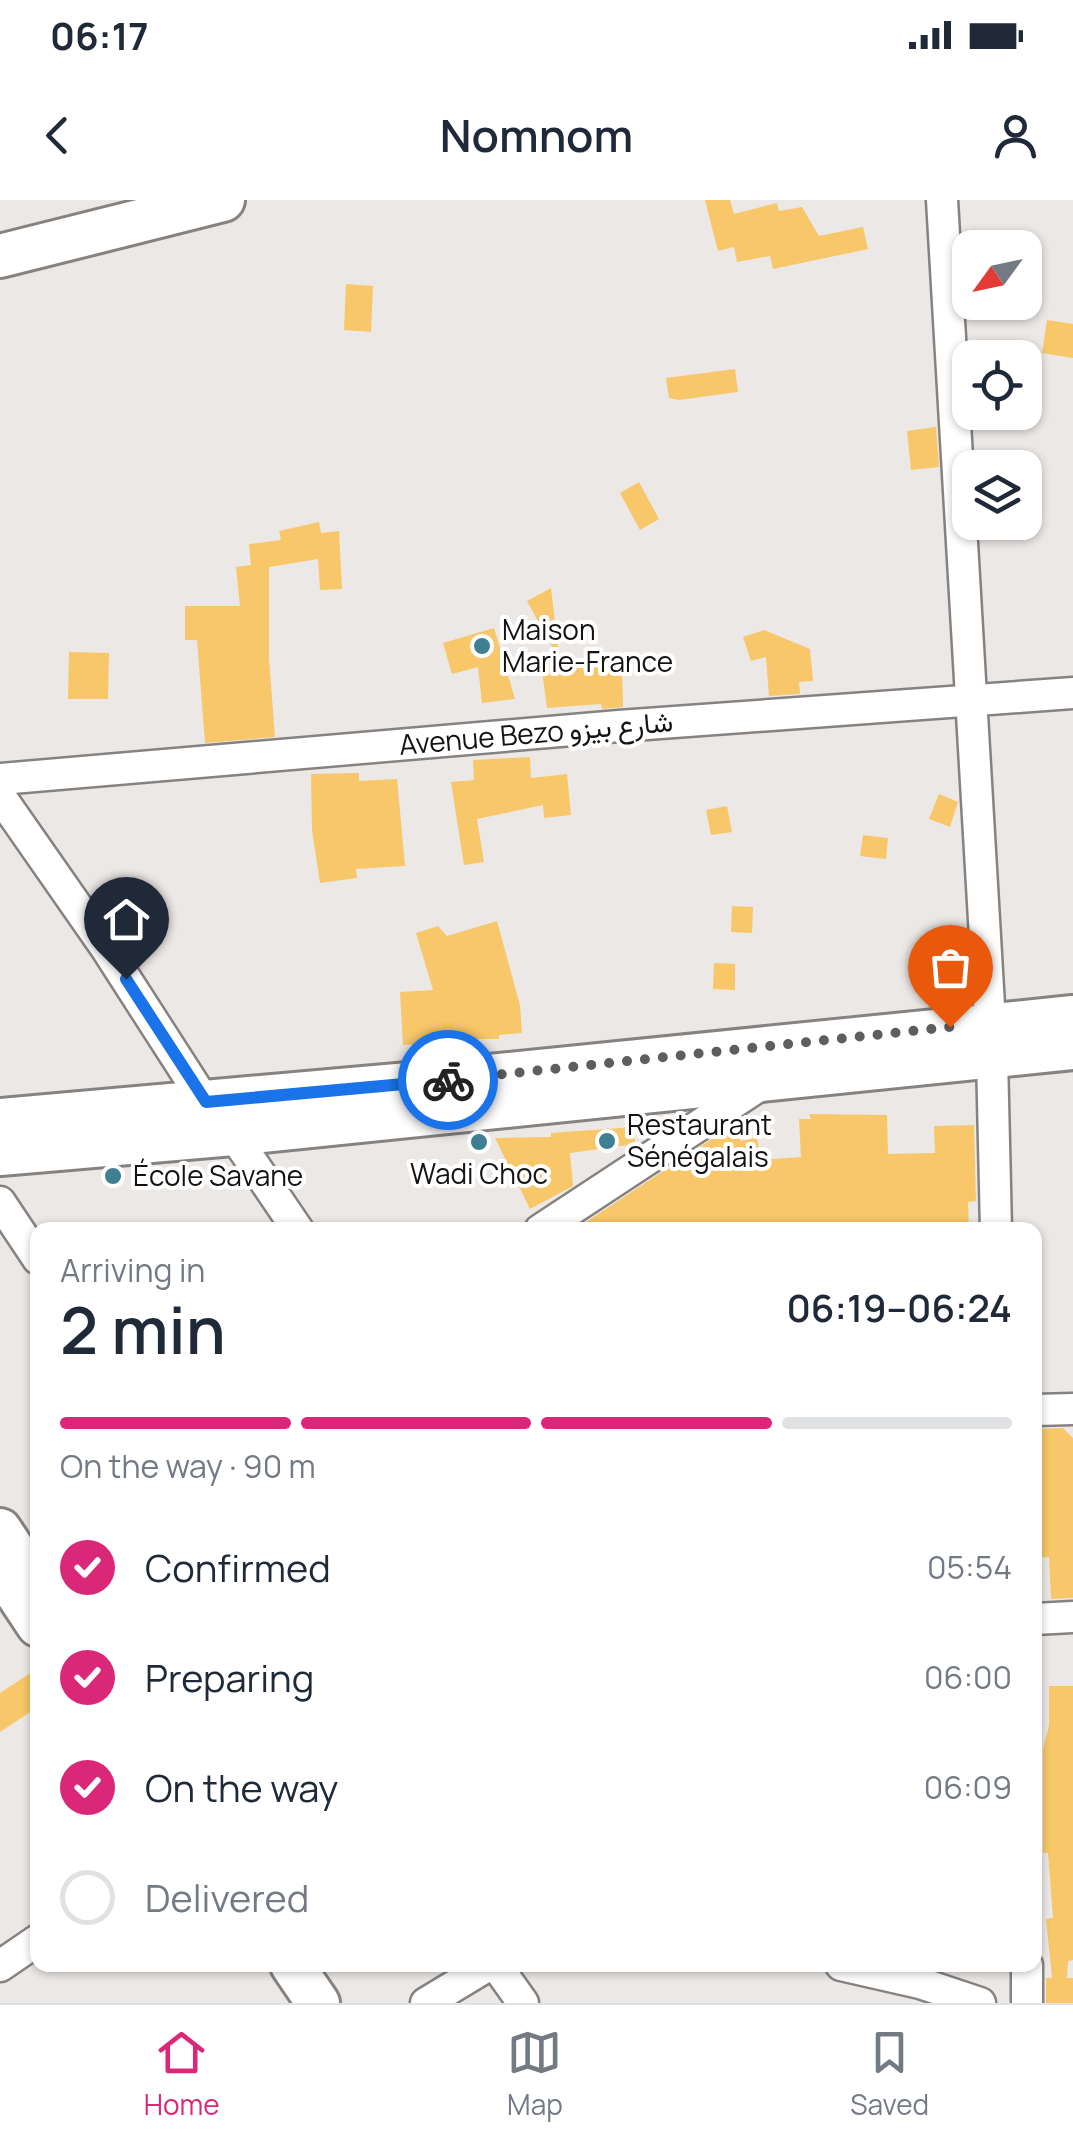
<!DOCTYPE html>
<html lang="en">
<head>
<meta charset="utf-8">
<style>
	body { margin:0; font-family:Manrope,Vazirmatn,sans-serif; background:#f6f6f7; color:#1f2937; height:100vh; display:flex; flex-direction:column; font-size:38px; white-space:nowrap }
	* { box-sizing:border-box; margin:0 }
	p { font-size:32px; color:#747a83 }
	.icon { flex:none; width:55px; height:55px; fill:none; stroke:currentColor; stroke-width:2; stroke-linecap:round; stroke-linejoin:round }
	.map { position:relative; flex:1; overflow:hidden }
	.side { position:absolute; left:30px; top:1022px; width:1012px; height:750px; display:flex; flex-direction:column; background:#fff; border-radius:20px; box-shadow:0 2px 8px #0004 }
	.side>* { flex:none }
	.needle { width:65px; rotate:237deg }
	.buttons { position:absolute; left:952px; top:30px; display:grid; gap:20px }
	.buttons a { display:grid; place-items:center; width:90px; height:90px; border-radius:20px; background:#fff; box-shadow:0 2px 8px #0004; font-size:50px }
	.pin { position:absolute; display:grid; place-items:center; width:85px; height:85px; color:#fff; margin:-102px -42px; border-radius:50% 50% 50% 0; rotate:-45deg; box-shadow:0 0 10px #0007 }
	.pin .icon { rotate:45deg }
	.courier { position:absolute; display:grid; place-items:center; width:100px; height:100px; margin:-50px; border:8px solid #1a73e8; border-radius:50%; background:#fff; color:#222; box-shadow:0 2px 12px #0007 }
	.headline em { font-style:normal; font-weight:600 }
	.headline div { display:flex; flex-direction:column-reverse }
	.headline { display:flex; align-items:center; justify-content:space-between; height:170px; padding:0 30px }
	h1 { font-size:65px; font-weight:600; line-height:75px }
	.bar { display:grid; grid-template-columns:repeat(4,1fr); gap:15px 10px; align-content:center; height:120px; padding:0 30px }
	.bar i { height:12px; border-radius:8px; background:#e0e1e3 }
	.bar .current { background:#db2777 }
	.bar p { grid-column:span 4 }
	ol { padding:0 30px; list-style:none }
	li { display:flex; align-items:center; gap:30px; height:110px }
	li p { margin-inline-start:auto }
	li .icon { padding:10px; border-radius:50%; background:#db2777; color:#fff; stroke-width:4 }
	li:last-child { color:#747a83 }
	li i { width:55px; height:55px; border:5px solid #e0e1e3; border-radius:50% }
	.status { display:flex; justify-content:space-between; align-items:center; height:70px; padding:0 50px; background:#fff; direction:ltr }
	.status svg { height:28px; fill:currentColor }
	header { display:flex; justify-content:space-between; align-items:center; height:130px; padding:0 30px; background:#fff; font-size:45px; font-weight:600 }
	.menu { display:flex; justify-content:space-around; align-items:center; height:140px; border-top:2px solid #e0e1e3; background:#fff; font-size:28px; color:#747a83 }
	.menu a { display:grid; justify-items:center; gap:5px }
	.menu .current { color:#db2777 }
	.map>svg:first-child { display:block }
	.building { fill:#f7c769 }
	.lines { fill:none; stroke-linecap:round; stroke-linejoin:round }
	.street-casing { stroke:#868280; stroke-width:35 }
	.secondary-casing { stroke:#868280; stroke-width:48 }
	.street { stroke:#fff; stroke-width:30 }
	.secondary { stroke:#fff; stroke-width:42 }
	.done { stroke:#605e5c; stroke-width:10; stroke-dasharray:0 18 }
	.route { stroke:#1a73e8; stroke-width:12 }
	.poi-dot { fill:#3e7f92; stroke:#fff; stroke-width:4 }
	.labels { text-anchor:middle; stroke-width:8; stroke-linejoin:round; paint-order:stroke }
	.poi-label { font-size:28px; fill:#141312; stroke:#fff; text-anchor:start }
	.street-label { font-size:28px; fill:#141312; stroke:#fff }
</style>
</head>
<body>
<div class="status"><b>06:17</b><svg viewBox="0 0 49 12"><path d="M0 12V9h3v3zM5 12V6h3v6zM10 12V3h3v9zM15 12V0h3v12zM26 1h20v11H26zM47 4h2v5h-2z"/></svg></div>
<header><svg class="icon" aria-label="back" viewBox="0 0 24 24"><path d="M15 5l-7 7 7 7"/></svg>Nomnom<svg class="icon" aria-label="person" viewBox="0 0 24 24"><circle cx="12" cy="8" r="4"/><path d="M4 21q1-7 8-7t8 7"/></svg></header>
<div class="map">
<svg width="1073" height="1803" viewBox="0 0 1073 1803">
	<rect width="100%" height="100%" fill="#ece8e6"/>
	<!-- building -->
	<g class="building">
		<polygon points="705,0 730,0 734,14 777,3 779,11 802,7 819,36 863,27 868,49 773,69 770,56 737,62 734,47 718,51"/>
		<polygon points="346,84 373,86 371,132 344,130"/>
		<polygon points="1047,120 1073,124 1073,158 1042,153"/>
		<polygon points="735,169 738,192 679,200 669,198 666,178"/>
		<polygon points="936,227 939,267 911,270 907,231"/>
		<polygon points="639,282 659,319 640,330 620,293"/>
		<polygon points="319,322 321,333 339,331 342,389 320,390 318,359 269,367 269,459 275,537 205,543 197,440 185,440 185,406 240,406 236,367 251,365 249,344 281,340 279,331"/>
		<polygon points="551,388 559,457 558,458 527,401"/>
		<polygon points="494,428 515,499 482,503 478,467 452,474 443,443"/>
		<polygon points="764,430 810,449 813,481 799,482 800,494 769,496 766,457 751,461 743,437"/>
		<polygon points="69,452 109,453 108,499 68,499"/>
		<polygon points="572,461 572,468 622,467 623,507 602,509 601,504 547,508 541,463"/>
		<polygon points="530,557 531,578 567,574 571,615 544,618 543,605 477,619 484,662 464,665 451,582 474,580 473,560"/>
		<polygon points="359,573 359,581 397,579 405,666 356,669 357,678 320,683 312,630 311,574"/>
		<polygon points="939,594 958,602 950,627 929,619"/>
		<polygon points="727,606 732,632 711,635 706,610"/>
		<polygon points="863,635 888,638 886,659 860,656"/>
		<polygon points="732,706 753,707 752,733 731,732"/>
		<polygon points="497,721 520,805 522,833 499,835 499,839 467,839 468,842 403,845 400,792 433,790 416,733 438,726 447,736"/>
		<polygon points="714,763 735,764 735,790 713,789"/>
		<polygon points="809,914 887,915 888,954 935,953 934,926 974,925 976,1001 968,1002 969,1030 574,1030 721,933 736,928 741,941 757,938 761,960 801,957 799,919 811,919"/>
		<polygon points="634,927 635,944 570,953 573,986 530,1009 495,938 551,937 551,933"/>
		<polygon points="1063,1228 1073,1238 1073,1398 1051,1399 1049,1357 1035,1358 1035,1229"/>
		<polygon points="38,1468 38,1507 0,1532 0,1493"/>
		<polygon points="1049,1486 1073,1486 1073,1760 1068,1761 1067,1778 1073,1778 1073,1803 1046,1803 1046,1778 1052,1778 1046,1719 1053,1718 1048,1653 1043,1653 1043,1549 1049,1525"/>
	</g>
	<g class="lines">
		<defs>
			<g id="street">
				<polyline points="942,0 992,857 996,1030"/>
				<polyline points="0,579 619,526 1073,493"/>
				<polyline points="0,596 106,748 205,902"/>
				<polyline points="233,934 298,1030"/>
				<polyline points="0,1002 38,1059"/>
				<polyline points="540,1030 765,882"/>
				<polyline points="1035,1210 1073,1209"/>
				<polyline points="1035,1419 1073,1417"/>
				<polyline points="496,1765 523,1803"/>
				<polyline points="841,1765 920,1783 980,1803"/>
				<polyline points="1027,1765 1027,1803"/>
				<polyline points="0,1766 38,1740"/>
				<polyline points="426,1803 489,1765"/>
			</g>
			<g id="secondary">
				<polyline points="0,56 223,0"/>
				<polyline points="0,920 420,883 1073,817"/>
				<polyline points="0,954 233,934 1073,848"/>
				<polyline points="0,1330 37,1386"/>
				<polyline points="0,1368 38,1425"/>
				<polyline points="292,1765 318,1803"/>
			</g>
		</defs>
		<!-- street casing -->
		<use href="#street" class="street-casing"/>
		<!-- secondary casing -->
		<use href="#secondary" class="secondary-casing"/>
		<!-- street -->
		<use href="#street" class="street"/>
		<!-- secondary -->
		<use href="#secondary" class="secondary"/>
	</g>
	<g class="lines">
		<!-- done -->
		<polyline class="done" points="448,880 950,827"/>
		<!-- route -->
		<polyline class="route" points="126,779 206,902 448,880"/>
	</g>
	<!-- markers -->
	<g class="poi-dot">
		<circle cx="482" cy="446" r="10"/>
		<circle cx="607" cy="941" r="10"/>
		<circle cx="479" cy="942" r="10"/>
		<circle cx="113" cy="976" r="10"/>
	</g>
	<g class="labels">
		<!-- poi labels -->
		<g class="poi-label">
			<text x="502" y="440">Maison<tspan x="502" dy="32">Marie-France</tspan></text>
			<text x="627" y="935">Restaurant<tspan x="627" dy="32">Sénégalais</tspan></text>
			<text x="479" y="984" text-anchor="middle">Wadi Choc</text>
			<text x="133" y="986">École Savane</text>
		</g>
		<!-- street labels -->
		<g class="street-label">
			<text transform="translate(536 533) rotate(-5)" y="10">Avenue Bezo شارع بيزو</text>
		</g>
	</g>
</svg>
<div class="buttons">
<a><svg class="needle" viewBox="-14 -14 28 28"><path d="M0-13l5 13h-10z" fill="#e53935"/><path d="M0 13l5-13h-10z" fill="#747a83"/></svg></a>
<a><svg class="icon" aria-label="locate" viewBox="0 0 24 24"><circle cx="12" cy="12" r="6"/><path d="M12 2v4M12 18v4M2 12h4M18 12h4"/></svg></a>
<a><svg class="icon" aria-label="layers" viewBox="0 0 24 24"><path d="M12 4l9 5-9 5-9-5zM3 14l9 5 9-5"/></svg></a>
</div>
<div class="pin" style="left:950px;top:827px;background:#ea580c"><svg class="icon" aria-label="bag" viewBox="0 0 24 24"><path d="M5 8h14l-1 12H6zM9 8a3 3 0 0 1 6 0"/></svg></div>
<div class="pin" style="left:126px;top:779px;background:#1f2937"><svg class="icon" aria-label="home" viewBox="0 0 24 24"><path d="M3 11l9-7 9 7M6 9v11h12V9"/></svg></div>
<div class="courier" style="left:448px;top:880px"><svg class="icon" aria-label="bike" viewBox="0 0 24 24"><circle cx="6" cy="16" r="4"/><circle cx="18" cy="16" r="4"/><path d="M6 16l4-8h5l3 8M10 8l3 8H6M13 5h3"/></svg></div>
<section class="side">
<div class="headline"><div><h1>2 min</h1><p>Arriving in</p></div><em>06:19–06:24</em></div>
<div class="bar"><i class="current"></i><i class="current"></i><i class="current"></i><i></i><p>On the way · 90 m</p></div>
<ol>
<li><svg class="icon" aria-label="check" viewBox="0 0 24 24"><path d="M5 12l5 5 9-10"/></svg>Confirmed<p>05:54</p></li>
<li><svg class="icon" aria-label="check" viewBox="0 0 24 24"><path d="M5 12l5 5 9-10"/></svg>Preparing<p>06:00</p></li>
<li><svg class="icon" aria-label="check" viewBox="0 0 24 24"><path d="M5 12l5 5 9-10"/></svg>On the way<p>06:09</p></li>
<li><i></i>Delivered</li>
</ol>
</section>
</div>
<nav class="menu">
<a class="current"><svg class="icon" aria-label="home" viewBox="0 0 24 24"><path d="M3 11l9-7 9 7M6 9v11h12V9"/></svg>Home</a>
<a><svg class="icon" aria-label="map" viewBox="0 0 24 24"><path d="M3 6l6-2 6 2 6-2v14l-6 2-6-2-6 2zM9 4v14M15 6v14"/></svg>Map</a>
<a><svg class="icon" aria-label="saved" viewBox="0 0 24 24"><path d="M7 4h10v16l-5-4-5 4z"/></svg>Saved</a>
</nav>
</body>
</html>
